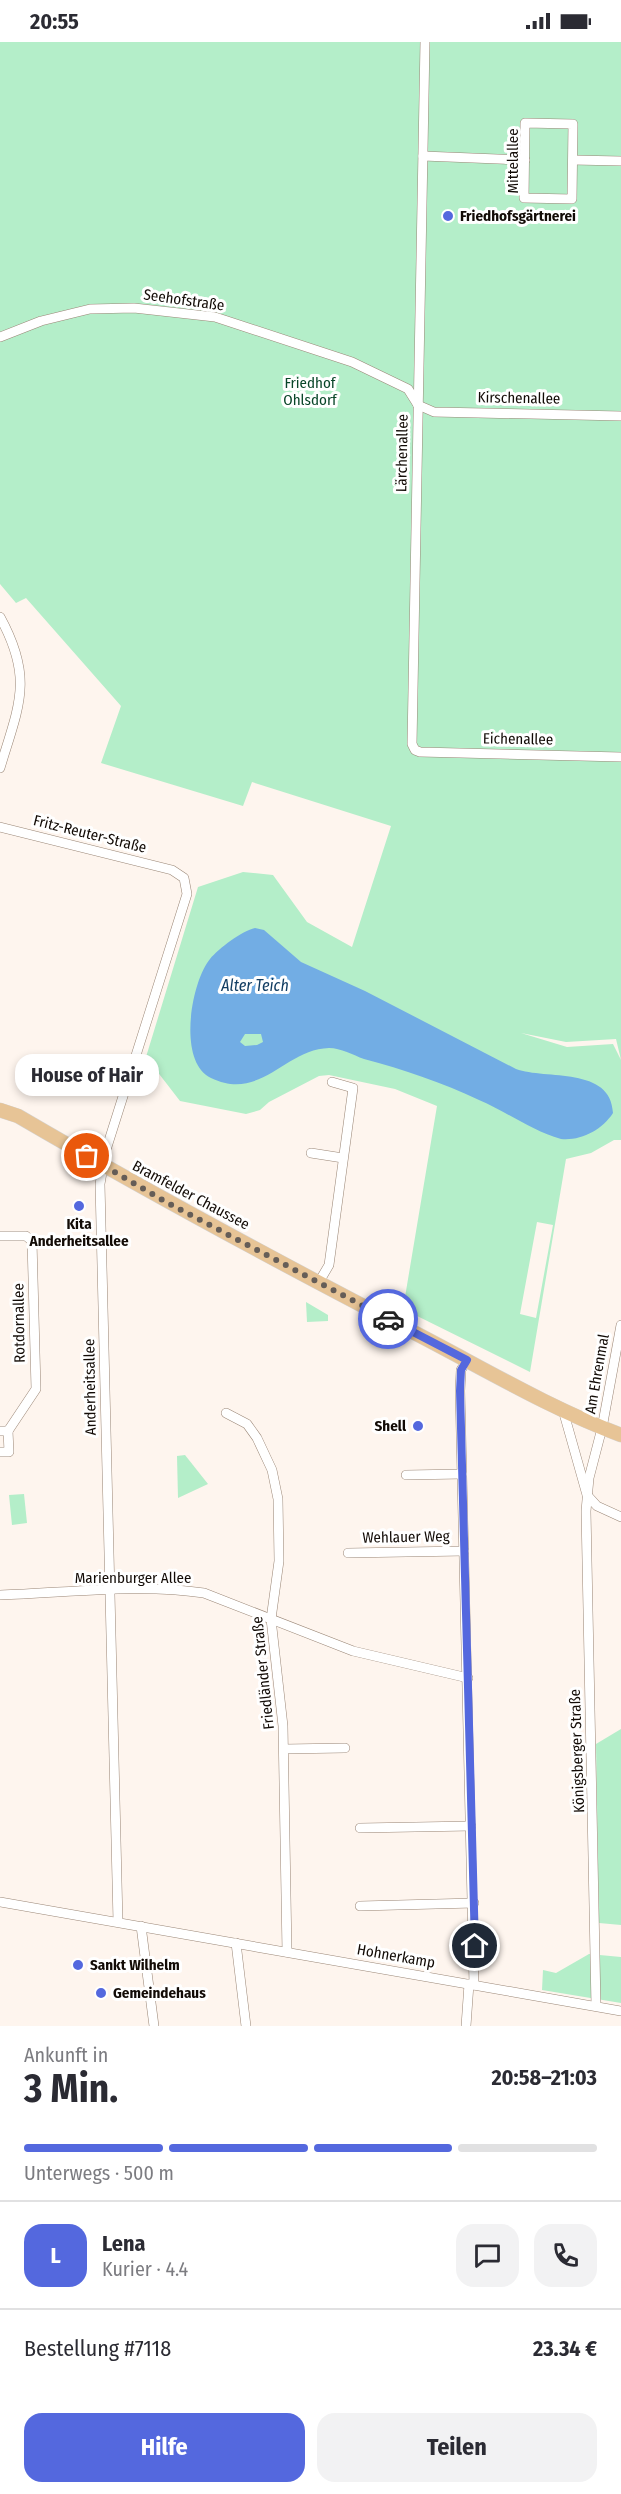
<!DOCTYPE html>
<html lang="de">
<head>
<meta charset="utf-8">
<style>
	body { margin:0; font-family:"Fira Sans Condensed",sans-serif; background:#f2f2f3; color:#2b2b33; height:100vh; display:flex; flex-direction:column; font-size:22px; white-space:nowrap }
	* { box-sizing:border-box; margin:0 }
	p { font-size:20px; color:#7c7c81 }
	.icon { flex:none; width:33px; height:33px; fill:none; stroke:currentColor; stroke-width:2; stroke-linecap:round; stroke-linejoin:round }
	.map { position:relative; height:1984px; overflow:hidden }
	.drawer { display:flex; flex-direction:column; background:#fff; flex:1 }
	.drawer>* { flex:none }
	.pin { position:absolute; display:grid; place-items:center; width:51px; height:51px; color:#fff; margin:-26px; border:3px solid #fff; border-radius:50%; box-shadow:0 2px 6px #0007 }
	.courier { position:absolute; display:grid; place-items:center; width:60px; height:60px; margin:-30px; border:4px solid #5468de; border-radius:50%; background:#fff; color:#222; box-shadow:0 2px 8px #0007 }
	.bubble { position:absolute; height:42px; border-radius:18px; background:#fff; box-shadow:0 3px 9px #0003; font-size:20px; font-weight:700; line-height:42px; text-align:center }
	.headline em { font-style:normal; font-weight:700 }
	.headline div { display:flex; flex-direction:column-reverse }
	.headline { display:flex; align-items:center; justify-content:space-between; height:102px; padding:0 24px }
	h1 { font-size:39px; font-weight:700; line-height:45px }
	.bar { display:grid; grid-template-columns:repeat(4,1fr); gap:9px 6px; align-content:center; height:72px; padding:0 24px }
	.bar i { height:8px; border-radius:4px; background:#e1e1e2 }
	.bar .selected { background:#5468de }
	.bar p { grid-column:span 4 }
	.line { display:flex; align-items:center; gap:15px; padding:0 24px; border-top:2px solid #e1e1e2 }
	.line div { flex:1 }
	.round { display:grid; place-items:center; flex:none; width:63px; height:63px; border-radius:18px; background:#f2f2f3 }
	.action { display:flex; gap:12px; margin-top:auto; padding:12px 24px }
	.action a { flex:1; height:69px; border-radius:18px; background:#5468de; color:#fff; font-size:24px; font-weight:700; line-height:69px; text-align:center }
	.action a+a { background:#f2f2f3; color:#2b2b33 }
	.status { display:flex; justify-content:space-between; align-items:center; height:42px; padding:0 30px; background:#fff; direction:ltr }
	.status svg { height:16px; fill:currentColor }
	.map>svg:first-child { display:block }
	.green { fill:#b4eec9; fill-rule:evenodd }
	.water { fill:#72ade4; fill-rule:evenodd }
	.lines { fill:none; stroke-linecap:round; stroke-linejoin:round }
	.street-casing { stroke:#9a8676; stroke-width:10 }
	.primary-casing { stroke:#d4d3d2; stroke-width:15 }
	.street { stroke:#fff; stroke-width:9 }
	.primary { stroke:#e7c496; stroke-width:14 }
	.done { stroke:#655d57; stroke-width:6; stroke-dasharray:0 10.8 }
	.route { stroke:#5468de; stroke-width:8 }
	.poi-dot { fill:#5468de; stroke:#fff; stroke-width:2 }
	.labels { text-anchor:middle; stroke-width:6; stroke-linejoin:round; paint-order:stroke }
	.street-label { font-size:15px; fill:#120b06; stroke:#fff }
	.poi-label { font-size:15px; font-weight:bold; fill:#120b06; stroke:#fff; text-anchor:start }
	.park-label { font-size:15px; fill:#094629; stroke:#fff }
	.water-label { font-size:16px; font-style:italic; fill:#123d62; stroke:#fff }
</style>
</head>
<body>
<div class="status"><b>20:55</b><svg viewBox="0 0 49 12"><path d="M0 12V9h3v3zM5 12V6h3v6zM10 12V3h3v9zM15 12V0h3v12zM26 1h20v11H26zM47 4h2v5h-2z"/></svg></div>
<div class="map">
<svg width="621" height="1984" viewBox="0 0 621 1984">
	<rect width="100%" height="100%" fill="#fef5ee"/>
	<!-- green -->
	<g class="green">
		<path d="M0 0H621V1098H614L591 1111 566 1117 530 1330 403 1267 437 1064 395 1047 329 1033 319 1034 269 1060 260 1068 246 1072 180 1059 146 1015 198 845 243 830 273 833 307 880 352 905 391 784 252 740 243 764 101 721 121 664 26 556 16 561 0 542ZM521 991 566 1000 616 997 621 1018 613 1002 567 1005ZM537 1180 553 1183 536 1276 520 1272Z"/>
		<polygon points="306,1260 328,1273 328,1279 307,1280"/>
		<polygon points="185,1413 208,1442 178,1456 177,1414"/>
		<polygon points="24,1452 27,1481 12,1483 9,1453"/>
		<polygon points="621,1687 621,1883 599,1881 596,1702"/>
		<polygon points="589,1912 621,1915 621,1961 542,1948 543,1928 556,1931"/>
	</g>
	<!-- water -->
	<path class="water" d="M255 886 264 888 301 920 365 949 516 1027C546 1038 611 1024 613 1071 602 1088 581 1099 561 1097 532 1089 507 1070 479 1058 443 1041 403 1027 364 1017 353 1013 341 1006 329 1006 285 1007 261 1060 211 1036 177 1020 191 940 210 917 219 906 242 889 255 886ZM245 992H261L263 1000 257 1003 245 1004 240 1000Z"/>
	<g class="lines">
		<defs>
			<g id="street">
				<polyline points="425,0 412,702 415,708 420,710 621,715"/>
				<polygon points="525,81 573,82 572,157 524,156"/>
				<polyline points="423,114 525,118"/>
				<polyline points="573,118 621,119"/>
				<polyline points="0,295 41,279 90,267 134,266 215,275 352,320 408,347 418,363"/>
				<polyline points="418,363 434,370 621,374"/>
				<path d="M0 575C34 637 19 663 0 726"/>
				<polyline points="0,785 172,828 184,836 187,852 106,1108 100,1142 118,1880"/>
				<polyline points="311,1111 343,1116"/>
				<polyline points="0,1194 26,1194 32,1199 36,1347 8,1389"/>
				<polyline points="319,1240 329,1223 353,1046 332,1040"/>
				<polyline points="467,1318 461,1328 460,1349 474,1943"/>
				<polyline points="563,1368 587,1453 597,1464 621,1475"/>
				<polyline points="226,1371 247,1382 257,1396 272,1428 278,1457 279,1519 271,1577 283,1684 287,1910"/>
				<polyline points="0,1389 8,1389 9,1410 0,1410"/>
				<polyline points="406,1433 462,1432"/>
				<polyline points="348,1511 464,1509"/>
				<path d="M0 1553C67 1551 138 1541 204 1551L353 1609 468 1636"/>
				<polyline points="284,1707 345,1706"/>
				<polyline points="360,1786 471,1784"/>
				<polyline points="0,1860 621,1969"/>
				<polyline points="360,1864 474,1861"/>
				<polyline points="141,1884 154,1984"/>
				<polyline points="236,1901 246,1984"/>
				<polyline points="596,1964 586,1469 589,1436 602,1386 621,1283"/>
				<polyline points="466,1984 469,1942"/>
			</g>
			<path id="primary" d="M0 1068 18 1074C148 1150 280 1221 413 1290 481 1325 549 1366 621 1393"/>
		</defs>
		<!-- street casing -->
		<use href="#street" class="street-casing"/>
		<!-- primary casing -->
		<use href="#primary" class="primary-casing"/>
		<!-- street -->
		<use href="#street" class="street"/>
		<!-- primary -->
		<use href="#primary" class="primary"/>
	</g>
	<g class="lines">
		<!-- done -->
		<polyline class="done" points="87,1114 166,1160 388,1277"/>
		<!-- route -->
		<polyline class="route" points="388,1277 467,1318 461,1328 460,1349 475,1904"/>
	</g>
	<!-- markers -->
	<g class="poi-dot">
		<circle cx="448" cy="174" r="6"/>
		<circle cx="79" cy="1164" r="6"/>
		<circle cx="418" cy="1384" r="6"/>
		<circle cx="78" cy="1923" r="6"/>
		<circle cx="101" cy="1951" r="6"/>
	</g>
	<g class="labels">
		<!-- street labels -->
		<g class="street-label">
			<text transform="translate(513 119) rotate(-90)" y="5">Mittelallee</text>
			<text transform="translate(184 258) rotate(8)" y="5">Seehofstraße</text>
			<text transform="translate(519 356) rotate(1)" y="5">Kirschenallee</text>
			<text transform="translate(402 411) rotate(-89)" y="5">Lärchenallee</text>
			<text transform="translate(518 697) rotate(1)" y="5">Eichenallee</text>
			<text transform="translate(90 792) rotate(14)" y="5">Fritz-Reuter-Straße</text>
			<text transform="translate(191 1153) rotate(28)" y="5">Bramfelder Chaussee</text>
			<text transform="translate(19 1281) rotate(-91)" y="5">Rotdornallee</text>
			<text transform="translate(597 1332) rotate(-80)" y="5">Am Ehrenmal</text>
			<text transform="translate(90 1345) rotate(-91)" y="5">Anderheitsallee</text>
			<text transform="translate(406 1495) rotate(-1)" y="5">Wehlauer Weg</text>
			<text x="133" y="1541">Marienburger Allee</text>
			<text transform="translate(263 1631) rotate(-96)" y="5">Friedländer Straße</text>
			<text transform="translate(577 1709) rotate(-92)" y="5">Königsberger Straße</text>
			<text transform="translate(396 1914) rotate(10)" y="5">Hohnerkamp</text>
		</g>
		<!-- poi labels -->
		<g class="poi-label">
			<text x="460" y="179">Friedhofsgärtnerei</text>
			<text x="79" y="1187" text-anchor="middle">Kita<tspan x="79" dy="17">Anderheitsallee</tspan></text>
			<text x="406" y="1389" text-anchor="end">Shell</text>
			<text x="90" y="1928">Sankt Wilhelm</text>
			<text x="113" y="1956">Gemeindehaus</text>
		</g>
		<!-- park labels -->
		<g class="park-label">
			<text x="310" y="346">Friedhof<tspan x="310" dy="17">Ohlsdorf</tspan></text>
		</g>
		<!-- water labels -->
		<g class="water-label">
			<text x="255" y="949">Alter Teich</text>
		</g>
	</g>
</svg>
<div class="pin" style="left:87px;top:1114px;background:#ea580c"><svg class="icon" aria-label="bag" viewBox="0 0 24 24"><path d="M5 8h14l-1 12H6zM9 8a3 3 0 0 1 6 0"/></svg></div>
<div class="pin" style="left:475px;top:1904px;background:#1f2937"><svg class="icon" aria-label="home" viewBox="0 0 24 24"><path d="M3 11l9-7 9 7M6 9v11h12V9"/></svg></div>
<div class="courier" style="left:388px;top:1277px"><svg class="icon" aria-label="car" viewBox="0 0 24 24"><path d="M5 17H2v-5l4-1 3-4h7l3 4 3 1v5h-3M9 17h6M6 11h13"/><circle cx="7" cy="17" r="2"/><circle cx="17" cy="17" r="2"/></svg></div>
<div class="bubble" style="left:15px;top:1012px;width:144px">House of Hair</div>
</div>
<section class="drawer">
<div class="headline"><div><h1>3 Min.</h1><p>Ankunft in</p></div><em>20:58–21:03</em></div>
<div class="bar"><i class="selected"></i><i class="selected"></i><i class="selected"></i><i></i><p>Unterwegs · 500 m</p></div>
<div class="line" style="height:108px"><b class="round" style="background:#5468de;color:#fff">L</b><div><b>Lena</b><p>Kurier · 4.4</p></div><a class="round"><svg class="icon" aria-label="chat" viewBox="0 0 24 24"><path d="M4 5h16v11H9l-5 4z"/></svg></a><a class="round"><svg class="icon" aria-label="phone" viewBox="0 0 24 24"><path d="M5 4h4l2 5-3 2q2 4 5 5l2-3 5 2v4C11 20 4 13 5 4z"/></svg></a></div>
<div class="line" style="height:78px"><div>Bestellung #7118</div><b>23.34 €</b></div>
<div class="action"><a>Hilfe</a><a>Teilen</a></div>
</section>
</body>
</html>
